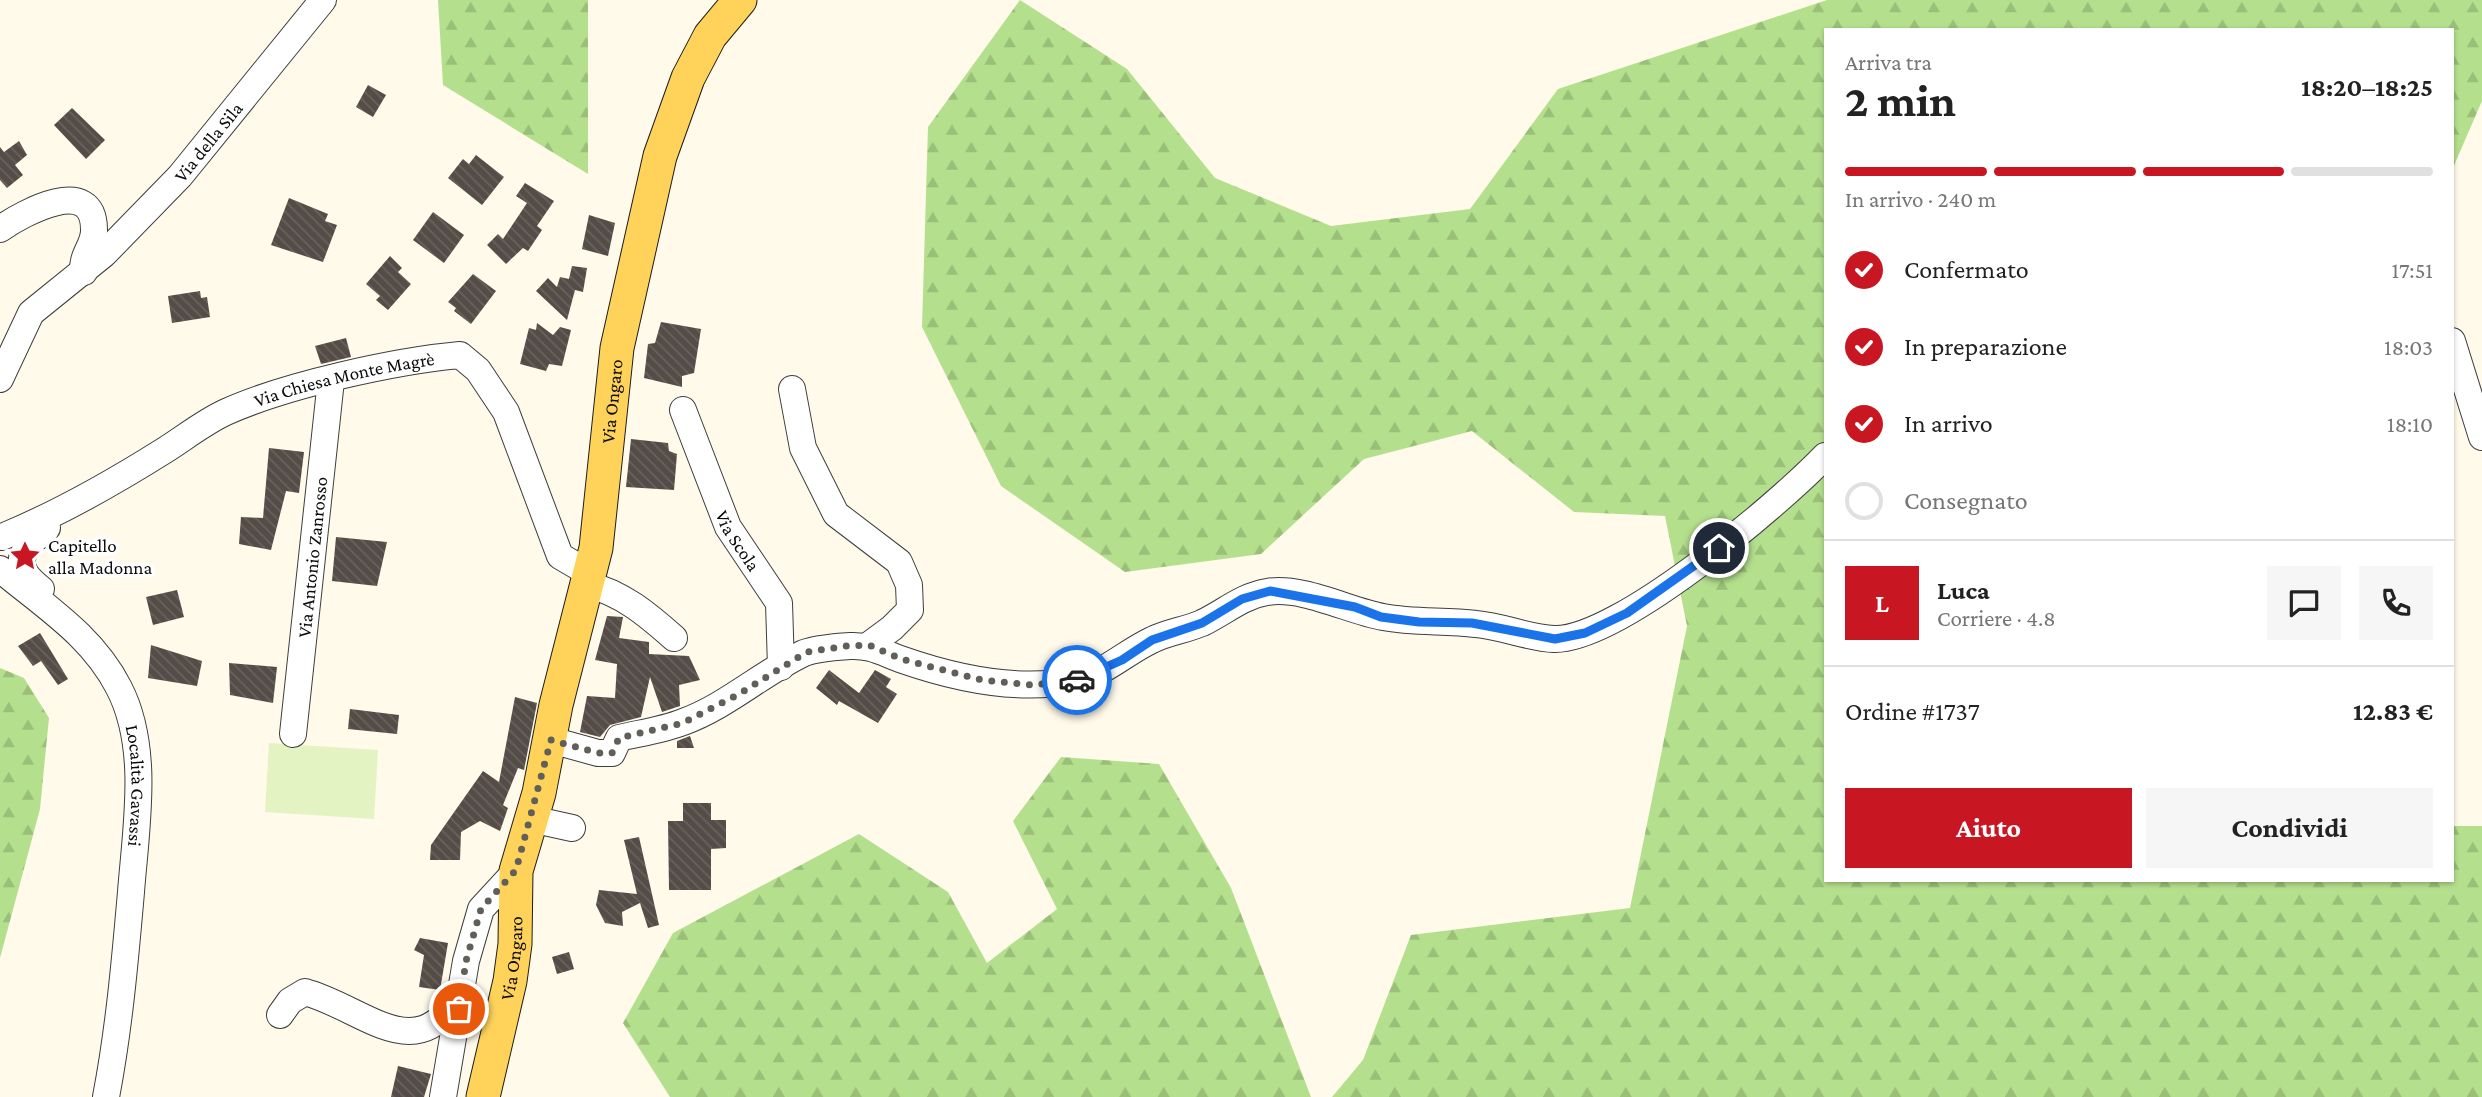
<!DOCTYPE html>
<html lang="it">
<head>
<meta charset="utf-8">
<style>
	body { margin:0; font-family:"Crimson Pro",serif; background:#f6f6f6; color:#222; height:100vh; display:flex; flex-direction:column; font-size:26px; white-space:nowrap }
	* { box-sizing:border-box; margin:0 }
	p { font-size:23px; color:#767676 }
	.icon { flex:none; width:38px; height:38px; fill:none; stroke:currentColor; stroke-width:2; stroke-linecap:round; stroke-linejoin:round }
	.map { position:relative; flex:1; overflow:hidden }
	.panel { position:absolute; left:1824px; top:28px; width:630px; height:854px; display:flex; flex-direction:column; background:#fff; border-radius:0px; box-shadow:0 2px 5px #0004 }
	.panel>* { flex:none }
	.pin { position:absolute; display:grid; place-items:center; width:60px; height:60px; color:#fff; margin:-30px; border:4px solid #fff; border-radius:50%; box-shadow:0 2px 7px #0007 }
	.courier { position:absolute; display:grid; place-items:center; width:70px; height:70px; margin:-35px; border:5px solid #1a73e8; border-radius:50%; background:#fff; color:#222; box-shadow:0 2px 9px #0007 }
	.summary em { font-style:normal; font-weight:700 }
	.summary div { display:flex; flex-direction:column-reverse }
	.summary { display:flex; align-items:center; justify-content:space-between; height:119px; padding:0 21px }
	h1 { font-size:46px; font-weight:700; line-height:52px }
	.bar { display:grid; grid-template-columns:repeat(4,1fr); gap:10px 7px; align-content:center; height:84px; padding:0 21px }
	.bar i { height:9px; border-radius:5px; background:#e0e0e0 }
	.bar .selected { background:#c91623 }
	.bar p { grid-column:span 4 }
	.line { display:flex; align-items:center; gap:18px; padding:0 21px; border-top:2px solid #e0e0e0 }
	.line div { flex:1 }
	.round { display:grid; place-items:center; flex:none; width:74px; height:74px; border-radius:0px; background:#f6f6f6 }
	ol { padding:0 21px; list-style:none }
	li { display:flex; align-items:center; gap:21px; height:77px }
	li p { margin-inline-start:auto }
	li .icon { padding:7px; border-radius:50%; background:#c91623; color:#fff; stroke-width:4 }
	li:last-child { color:#767676 }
	li i { width:38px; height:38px; border:4px solid #e0e0e0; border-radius:50% }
	.button { display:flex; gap:14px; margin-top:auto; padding:14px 21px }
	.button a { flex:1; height:80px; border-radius:0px; background:#c91623; color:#fff; font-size:28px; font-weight:700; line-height:80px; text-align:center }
	.button a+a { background:#f6f6f6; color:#222 }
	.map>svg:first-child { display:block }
	.forest { fill:url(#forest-firs) }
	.pitch { fill:#e4f3c2 }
	.building { fill:url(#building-back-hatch) }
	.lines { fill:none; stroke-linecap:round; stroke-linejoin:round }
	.minor-casing { stroke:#3e3e3e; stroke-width:28 }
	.major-casing { stroke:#1c1c1c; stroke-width:35 }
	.minor { stroke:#fff; stroke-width:26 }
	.major { stroke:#ffd35a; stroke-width:33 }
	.done { stroke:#605f59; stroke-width:7; stroke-dasharray:0 12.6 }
	.route { stroke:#1a73e8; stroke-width:9 }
	.labels { text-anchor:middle; stroke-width:7; stroke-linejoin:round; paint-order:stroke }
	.street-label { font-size:19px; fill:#0b0b0b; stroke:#fff }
	.poi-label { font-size:19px; fill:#0b0b0b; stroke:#fff; text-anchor:start }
</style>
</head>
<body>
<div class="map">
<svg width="2482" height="1097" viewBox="0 0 2482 1097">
	<defs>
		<pattern id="forest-firs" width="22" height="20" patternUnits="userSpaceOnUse" patternTransform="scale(1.75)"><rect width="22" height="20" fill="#b4e08d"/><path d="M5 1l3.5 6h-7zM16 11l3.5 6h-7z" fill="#99bf78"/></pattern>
		<pattern id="building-back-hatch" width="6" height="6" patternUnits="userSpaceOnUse" patternTransform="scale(1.75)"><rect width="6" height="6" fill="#554c47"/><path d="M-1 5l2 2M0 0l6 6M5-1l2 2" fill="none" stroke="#68615d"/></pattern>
	</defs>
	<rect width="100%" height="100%" fill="#fffaea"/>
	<!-- forest -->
	<g class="forest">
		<polygon points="438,0 588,0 588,174 443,85"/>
		<polygon points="1020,0 1127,69 1215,178 1331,226 1470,209 1558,89 1827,0 2482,0 2482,101 2452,170 2452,30 1825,30 1825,880 2452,880 2452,826 2482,826 2482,1097 1332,1097 1363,1060 1411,935 1630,908 1687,626 1665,516 1574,512 1472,431 1364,459 1261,554 1125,572 1001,486 922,327 928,127"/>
		<polygon points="0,668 24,678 49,718 40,809 0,958"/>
		<polygon points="1061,757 1159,764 1231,888 1311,1097 670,1097 623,1023 673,933 859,834 948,892 987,963 1057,909 1013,821"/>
	</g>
	<!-- pitch -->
	<polygon class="pitch" points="269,743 378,750 374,819 265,812"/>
	<!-- building -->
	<g class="building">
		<polygon points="368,85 386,95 373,117 356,107"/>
		<polygon points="72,108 105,140 86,159 54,125"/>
		<polygon points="19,141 27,155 15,165 23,175 7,188 0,180 0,147 4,152"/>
		<polygon points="476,155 504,177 482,205 448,178 463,159 469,164"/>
		<polygon points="525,183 554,201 537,226 542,230 528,251 523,248 506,264 487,245 498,234 503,239 527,203 516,196"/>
		<polygon points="289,198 328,214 325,221 337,225 323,262 271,245"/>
		<polygon points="433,212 464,235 444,263 413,240"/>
		<polygon points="589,215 615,223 608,256 582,249"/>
		<polygon points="390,256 402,268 398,272 411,284 388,310 376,300 380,296 366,284"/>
		<polygon points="572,266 587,268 583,292 575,290 567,320 536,291 548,278 557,287 560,277 569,279"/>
		<polygon points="473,274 496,291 471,324 454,311 456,308 448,302"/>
		<polygon points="200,291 201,298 207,297 210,317 172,323 168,296"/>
		<polygon points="661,322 701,329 694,373 682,376 682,387 644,378 648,344 655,343"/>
		<polygon points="537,323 553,335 560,327 571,330 562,366 549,364 546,371 520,364 529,328 536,330"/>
		<polygon points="346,338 351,357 321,364 315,346"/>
		<polygon points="631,439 668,443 669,451 677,454 674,490 626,487"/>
		<polygon points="269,448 304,452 299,493 286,491 271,550 239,544 241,517 263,518"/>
		<polygon points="336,537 387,542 377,586 332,581"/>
		<polygon points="177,590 184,617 153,625 146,597"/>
		<polygon points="607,616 623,617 619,638 649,642 649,654 689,656 700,680 679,685 680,706 662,712 650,677 641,717 610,725 600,737 580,732 587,696 615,698 617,664 595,660"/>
		<polygon points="40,633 68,679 58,685 41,661 33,666 18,646"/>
		<polygon points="151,645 202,661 197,686 148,678"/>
		<polygon points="229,663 277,667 273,703 230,695"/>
		<polygon points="829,670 859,693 875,670 891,679 886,687 897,694 878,723 839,701 837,705 816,688"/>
		<polygon points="515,697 537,703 524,770 518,768 503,805 508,808 500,831 480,821 461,832 460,860 430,860 431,845 483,771 499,782"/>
		<polygon points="350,709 399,715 397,734 348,729"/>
		<polygon points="690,736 694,748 677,748 677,741"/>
		<polygon points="683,803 711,803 711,820 726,820 726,848 711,849 711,890 669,890 668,821 683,821"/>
		<polygon points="639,837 659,925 648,928 640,903 622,912 623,926 605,923 596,905 599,890 637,894 624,840"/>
		<polygon points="420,938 448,943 440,990 419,987 424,955 414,950"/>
		<polygon points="569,952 574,969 557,974 552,957"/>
		<polygon points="398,1066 431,1074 424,1097 391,1097"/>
	</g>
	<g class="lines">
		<defs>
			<g id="minor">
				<path d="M0 229C23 213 95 173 94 231 94 246 80 257 84 272"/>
				<polyline points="2452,341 2482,437"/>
				<path id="s1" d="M0 379 31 313 104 254 180 176 323 0"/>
				<polyline points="792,389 803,448 836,514 899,562 909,585 910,610 892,628 869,645"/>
				<path id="s2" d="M683 410 728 527 779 603 781 667"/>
				<path d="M40 522 47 528C21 550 9 564 41 589"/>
				<path id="s3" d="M2 537C58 514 111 484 162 452 183 439 204 422 226 412 286 385 394 361 460 355L478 370 506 412 560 556 589 573"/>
				<path id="s4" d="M0 569C44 606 92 635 119 688 150 748 136 826 131 892 125 961 119 1029 106 1097"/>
				<path d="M586 584C622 593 647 614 674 638"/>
				<path id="s5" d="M293 734 331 380"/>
				<path d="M551 740 598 753H612L619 738C640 733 663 730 683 722 727 706 762 673 804 653 817 648 836 647 850 646 870 645 881 652 900 659 954 678 1019 692 1076 680 1104 674 1126 652 1152 640 1168 632 1186 630 1202 623 1225 612 1242 596 1267 592 1303 586 1349 611 1383 617 1414 623 1445 620 1476 624 1502 626 1528 638 1554 639 1618 641 1780 503 1825 456"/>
				<polyline points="531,819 572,828"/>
				<path d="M280 1015 290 1001 305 992C366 1009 417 1070 460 993"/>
				<polyline points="443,1097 466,961 481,909 516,871"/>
			</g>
			<g id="major">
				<path id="s6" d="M483 1097 510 981 515 944 516 871 539 793 556 705 596 548 617 348 660 156 688 78 710 36 740 0"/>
			</g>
		</defs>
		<!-- minor casing -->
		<use href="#minor" class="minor-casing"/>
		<!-- major casing -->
		<use href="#major" class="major-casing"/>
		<!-- minor -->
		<use href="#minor" class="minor"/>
		<!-- major -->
		<use href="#major" class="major"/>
	</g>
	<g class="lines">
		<!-- done -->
		<polyline class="done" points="459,1009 466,961 481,909 516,870 551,740 598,753 612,753 619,738 683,723 739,694 807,652 847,646 869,645 901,659 982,680 1032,685 1077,680"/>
		<!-- route -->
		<polyline class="route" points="1077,680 1122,660 1152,640 1202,623 1242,599 1270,591 1355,607 1381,617 1419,622 1472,623 1555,639 1585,633 1627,613 1719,548"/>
	</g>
	<!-- icons -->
	<defs>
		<symbol id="sight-bare" viewBox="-9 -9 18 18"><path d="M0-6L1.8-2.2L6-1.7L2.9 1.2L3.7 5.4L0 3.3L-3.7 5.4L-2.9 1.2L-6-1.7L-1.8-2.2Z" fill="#c91623" stroke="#fff" stroke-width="2.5" paint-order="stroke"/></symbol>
	</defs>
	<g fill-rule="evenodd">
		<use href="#sight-bare" x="3" y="534" width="44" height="44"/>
	</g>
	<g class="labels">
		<!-- street labels -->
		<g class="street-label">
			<text dy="7" stroke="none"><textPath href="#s1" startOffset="320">Via della Sila</textPath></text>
			<text dy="7" stroke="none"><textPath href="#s3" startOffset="380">Via Chiesa Monte Magrè</textPath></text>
			<text dy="7" stroke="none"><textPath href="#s6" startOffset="710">Via Ongaro</textPath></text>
			<text dy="7" stroke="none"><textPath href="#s2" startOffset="142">Via Scola</textPath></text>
			<text dy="7" stroke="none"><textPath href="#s5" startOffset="178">Via Antonio Zanrosso</textPath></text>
			<text dy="7" stroke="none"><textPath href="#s4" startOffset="270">Località Gavassi</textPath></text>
			<text dy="7" stroke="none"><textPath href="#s6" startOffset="142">Via Ongaro</textPath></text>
		</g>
		<!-- poi labels -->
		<g class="poi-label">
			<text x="48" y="552">Capitello<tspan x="48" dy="22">alla Madonna</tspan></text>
		</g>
	</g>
</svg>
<div class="pin" style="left:459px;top:1009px;background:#ea580c"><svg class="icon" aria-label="bag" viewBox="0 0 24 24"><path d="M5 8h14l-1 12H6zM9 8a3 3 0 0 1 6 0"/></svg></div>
<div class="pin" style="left:1719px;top:548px;background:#1f2937"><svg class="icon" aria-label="home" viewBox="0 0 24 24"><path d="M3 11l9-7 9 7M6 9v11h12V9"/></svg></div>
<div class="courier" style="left:1077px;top:680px"><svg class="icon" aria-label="car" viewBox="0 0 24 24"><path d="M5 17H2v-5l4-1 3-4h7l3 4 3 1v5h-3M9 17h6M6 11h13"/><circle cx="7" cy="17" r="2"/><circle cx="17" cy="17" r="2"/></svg></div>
<section class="panel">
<div class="summary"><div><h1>2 min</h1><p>Arriva tra</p></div><em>18:20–18:25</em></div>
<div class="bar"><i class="selected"></i><i class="selected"></i><i class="selected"></i><i></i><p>In arrivo · 240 m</p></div>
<ol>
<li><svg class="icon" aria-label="check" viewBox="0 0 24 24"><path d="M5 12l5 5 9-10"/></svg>Confermato<p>17:51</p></li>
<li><svg class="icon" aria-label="check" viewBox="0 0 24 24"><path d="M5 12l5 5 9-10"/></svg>In preparazione<p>18:03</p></li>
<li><svg class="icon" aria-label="check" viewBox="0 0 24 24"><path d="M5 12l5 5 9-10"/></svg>In arrivo<p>18:10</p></li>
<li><i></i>Consegnato</li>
</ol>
<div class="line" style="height:126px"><b class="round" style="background:#c91623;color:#fff">L</b><div><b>Luca</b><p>Corriere · 4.8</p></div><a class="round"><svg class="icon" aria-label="chat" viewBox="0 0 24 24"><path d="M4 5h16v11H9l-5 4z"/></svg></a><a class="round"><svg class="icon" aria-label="phone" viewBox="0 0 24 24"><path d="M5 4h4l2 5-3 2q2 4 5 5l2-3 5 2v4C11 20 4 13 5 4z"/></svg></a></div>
<div class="line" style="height:91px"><div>Ordine #1737</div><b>12.83 €</b></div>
<div class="button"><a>Aiuto</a><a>Condividi</a></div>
</section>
</div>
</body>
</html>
